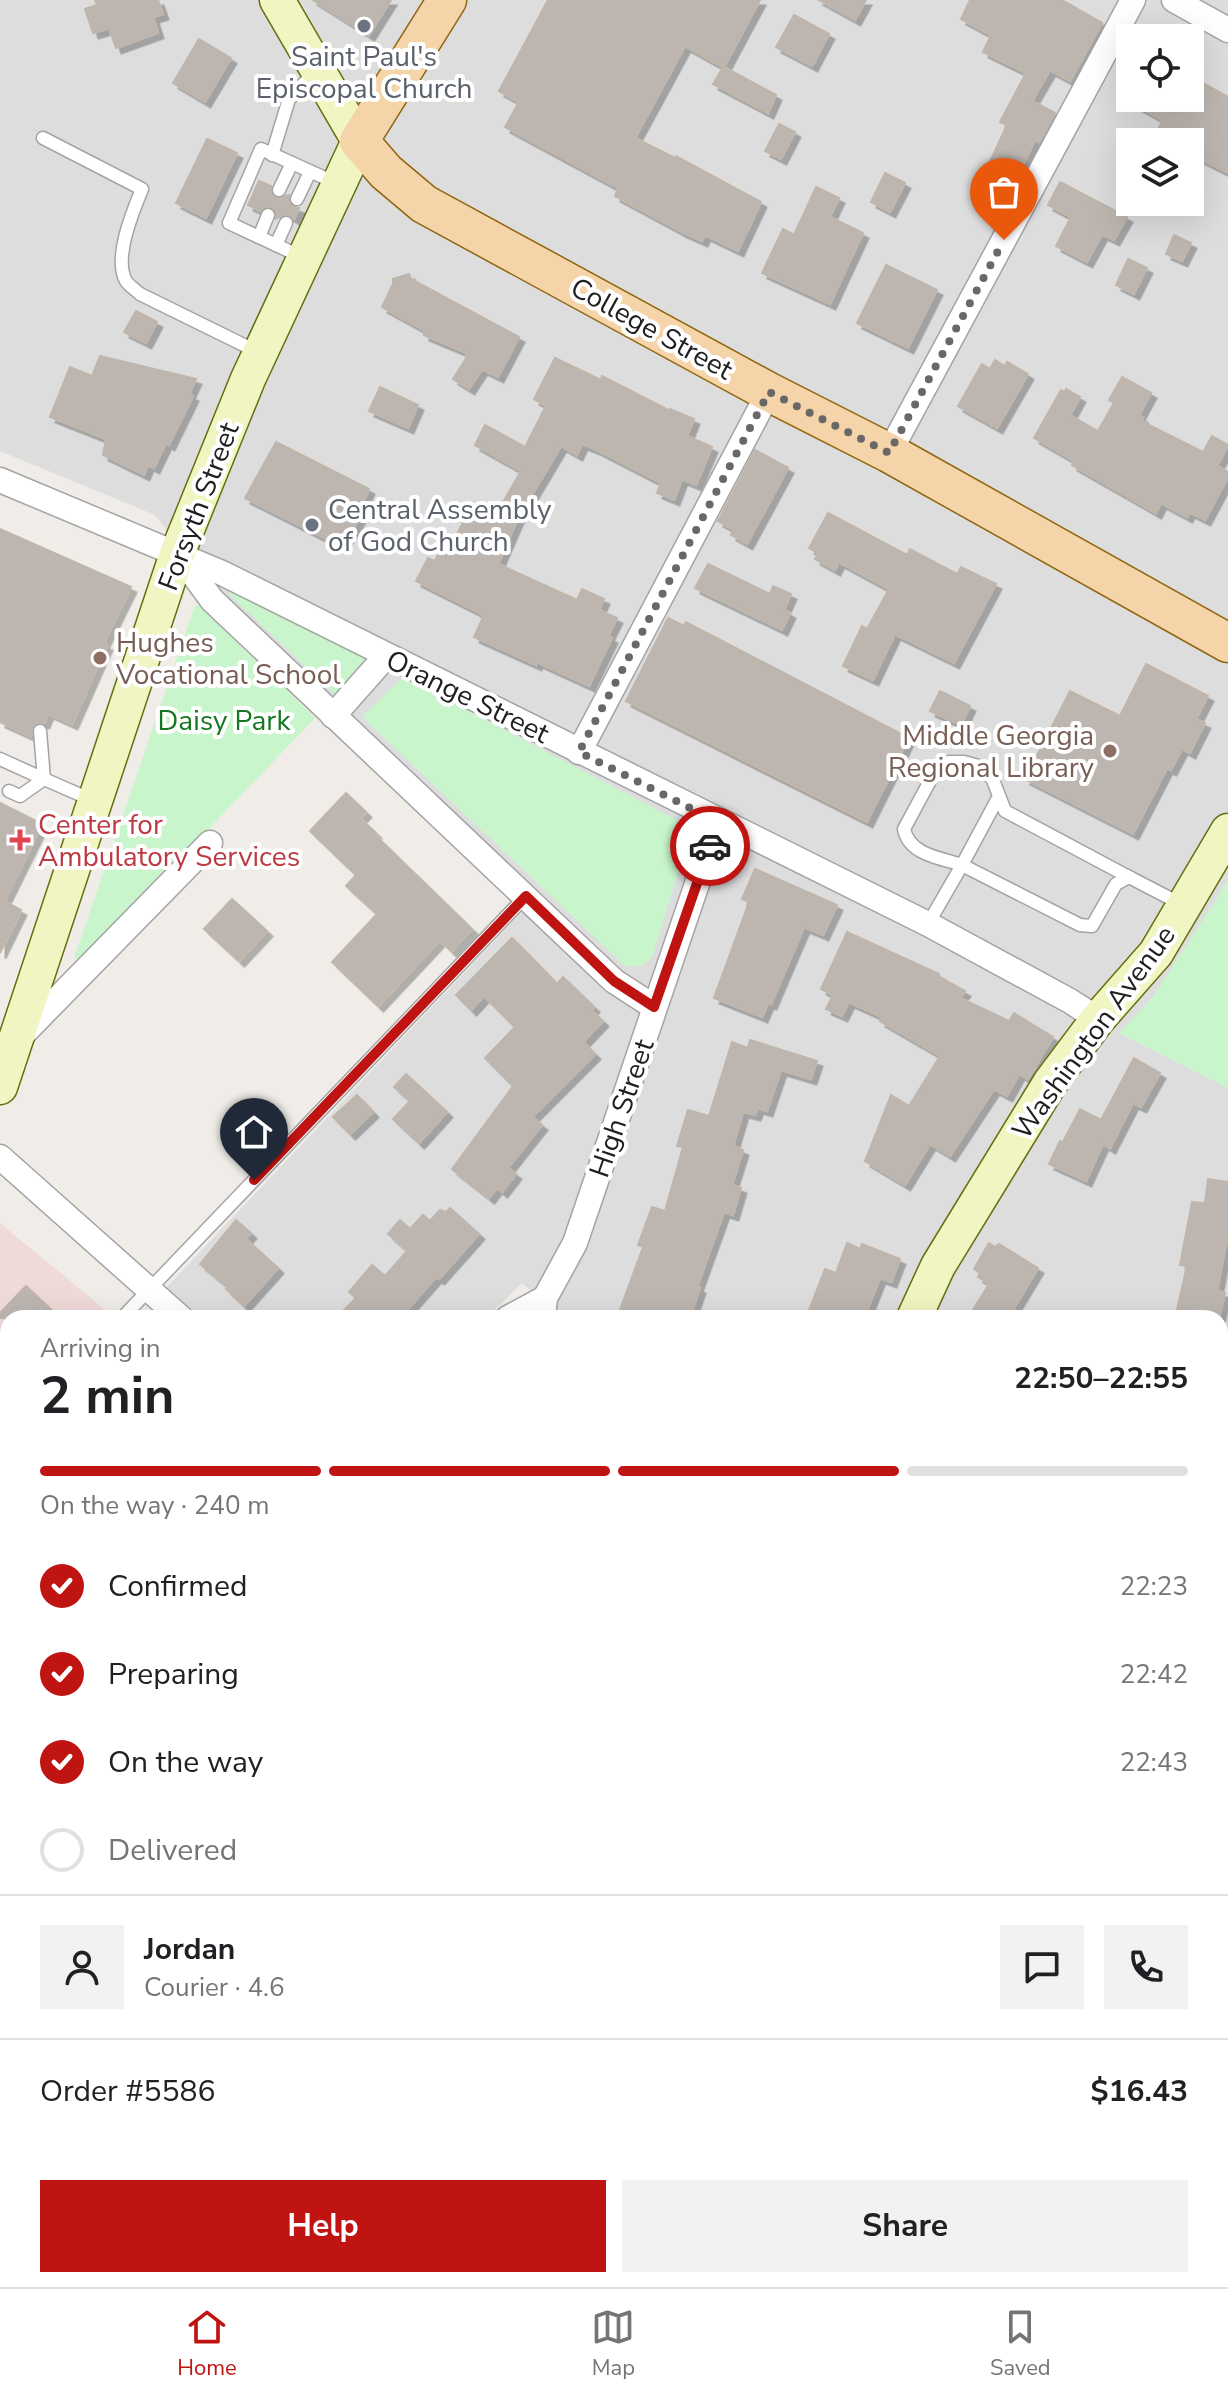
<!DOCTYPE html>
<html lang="en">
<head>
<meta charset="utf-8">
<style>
	body { margin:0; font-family:"Nunito Sans",sans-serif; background:#f2f2f2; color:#202124; height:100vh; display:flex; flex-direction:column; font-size:30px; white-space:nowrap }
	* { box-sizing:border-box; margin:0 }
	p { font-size:26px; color:#757577 }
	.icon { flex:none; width:44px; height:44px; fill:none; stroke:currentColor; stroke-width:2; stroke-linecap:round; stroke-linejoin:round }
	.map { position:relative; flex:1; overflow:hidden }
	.sheet { position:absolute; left:0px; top:1310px; width:1228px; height:978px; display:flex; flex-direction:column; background:#fff; border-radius:24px 24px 0 0; box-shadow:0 8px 32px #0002 }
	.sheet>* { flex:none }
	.tools { position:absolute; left:1116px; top:24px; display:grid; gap:16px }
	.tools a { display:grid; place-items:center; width:88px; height:88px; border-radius:0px; background:#fff; box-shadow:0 8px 32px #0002; font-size:40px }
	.pin { position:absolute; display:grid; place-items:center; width:68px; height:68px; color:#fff; margin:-82px -34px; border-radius:50% 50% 50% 0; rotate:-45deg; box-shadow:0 0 8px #0007 }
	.pin .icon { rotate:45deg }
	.courier { position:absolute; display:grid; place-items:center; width:80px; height:80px; margin:-40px; border:6px solid #bf1411; border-radius:50%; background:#fff; color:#222; box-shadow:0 2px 10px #0007 }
	.head em { font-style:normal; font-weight:700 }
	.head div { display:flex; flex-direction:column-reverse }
	.head { display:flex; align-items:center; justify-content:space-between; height:136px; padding:0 40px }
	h1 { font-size:52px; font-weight:700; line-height:60px }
	.bar { display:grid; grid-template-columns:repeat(4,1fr); gap:12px 8px; align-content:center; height:96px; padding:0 40px }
	.bar i { height:10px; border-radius:6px; background:#e0e0e0 }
	.bar .current { background:#bf1411 }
	.bar p { grid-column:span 4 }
	.line { display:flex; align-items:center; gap:20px; padding:0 40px; border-top:2px solid #e0e0e0 }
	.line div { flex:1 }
	.round { display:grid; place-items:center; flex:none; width:84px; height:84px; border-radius:0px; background:#f2f2f2 }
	ol { padding:0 40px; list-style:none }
	li { display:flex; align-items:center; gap:24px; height:88px }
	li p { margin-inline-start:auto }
	li .icon { padding:8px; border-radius:50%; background:#bf1411; color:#fff; stroke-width:4 }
	li:last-child { color:#757577 }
	li i { width:44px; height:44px; border:4px solid #e0e0e0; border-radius:50% }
	.primary-button { display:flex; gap:16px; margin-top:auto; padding:16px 40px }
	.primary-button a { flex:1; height:92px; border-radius:0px; background:#bf1411; color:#fff; font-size:32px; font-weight:700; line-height:92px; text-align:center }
	.primary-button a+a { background:#f2f2f2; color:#202124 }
	.tabs { display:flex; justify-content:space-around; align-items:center; height:112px; border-top:2px solid #e0e0e0; background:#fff; font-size:22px; color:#757577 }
	.tabs a { display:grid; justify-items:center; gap:4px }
	.tabs .current { color:#bf1411 }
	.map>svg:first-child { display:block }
	.residential { fill:#dedddd; fill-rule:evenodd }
	.commercial { fill:#efdad9 }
	.park { fill:#c9f5cd }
	.building { fill:#bdb6b0; stroke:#c0b5ab; stroke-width:2; filter:url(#shadow) }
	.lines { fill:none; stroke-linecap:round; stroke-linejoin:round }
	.lane-casing { stroke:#a4a4a4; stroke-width:15 }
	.street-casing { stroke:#a4a4a4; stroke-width:27 }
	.secondary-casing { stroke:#64700f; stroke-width:37 }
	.primary-casing { stroke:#8f660d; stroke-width:41 }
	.lane { stroke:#fff; stroke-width:12 }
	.street { stroke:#fff; stroke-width:24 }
	.secondary { stroke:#f1f5c1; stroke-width:34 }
	.primary { stroke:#f4d4a8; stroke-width:38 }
	.done { stroke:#696866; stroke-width:8; stroke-dasharray:0 14.4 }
	.route { stroke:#bf1411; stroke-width:10 }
	.worship-dot { fill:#6b7280; stroke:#fff; stroke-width:3 }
	.education-dot { fill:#8d6e63; stroke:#fff; stroke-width:3 }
	.health-dot { fill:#e0444e; stroke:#fff; stroke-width:3 }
	.labels { text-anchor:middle; stroke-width:8; stroke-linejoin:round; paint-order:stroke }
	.worship-label { font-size:28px; fill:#5b616d; stroke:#fff }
	.street-label { font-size:28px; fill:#202020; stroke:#fff }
	.education-label { font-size:28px; fill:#785e54; stroke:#fff; text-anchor:start }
	.park-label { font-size:28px; fill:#15771f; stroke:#fff }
	.health-label { font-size:28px; fill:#be3a42; stroke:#fff; text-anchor:start }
</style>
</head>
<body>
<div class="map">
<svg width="1228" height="2287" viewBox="0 0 1228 2287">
	<defs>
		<filter id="shadow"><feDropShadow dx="5.5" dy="5.5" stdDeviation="0" flood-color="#0004"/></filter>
	</defs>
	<rect width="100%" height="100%" fill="#f0ede8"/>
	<!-- residential -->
	<path class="residential" d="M0 0H1228V2287H1178L1171 2280H1220V1318H560L522 1283 486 1318H195L163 1291 537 896 206 582 155 515 0 451ZM1130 38H1190V98H1130ZM1130 142H1190V202H1130Z"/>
	<!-- commercial -->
	<polygon class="commercial" points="0,1223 115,1318 8,1318 8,2280 1171,2280 1178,2287 0,2287"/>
	<!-- park -->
	<g class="park">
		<polygon points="231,591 369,661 335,695 229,594"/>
		<polygon points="195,605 200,606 315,718 83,960 74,958"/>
		<polygon points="403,677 692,828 652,957 642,966 625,966 362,717"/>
		<polygon points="1228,881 1228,1088 1119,1033 1153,997"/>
	</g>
	<!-- building -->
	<g class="building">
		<polygon points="95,0 158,0 163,14 153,17 158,33 116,48 109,28 93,33 85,9 97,5"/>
		<polygon points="313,0 391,0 369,35"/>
		<polygon points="548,0 760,0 724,67 776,95 768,113 713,84 723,67 685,46 635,138 675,158 676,156 761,202 738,251 705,235 702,241 682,232 615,196 618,188 505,127 519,102 499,91"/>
		<polygon points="819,0 866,0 855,20"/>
		<polygon points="970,0 1062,0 1102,23 1070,81 1050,70 1032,101 1055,113 1039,142 1035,140 1013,184 986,170 1007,125 1000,122 1026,73 983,52 991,35 961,19"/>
		<polygon points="794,15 829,34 812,66 776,47"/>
		<polygon points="199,39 231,58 205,102 173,83"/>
		<polygon points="1190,76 1228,97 1228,173 1190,154 1190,142 1151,142 1163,120 1123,98 1190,98"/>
		<polygon points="779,124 795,132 781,159 765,151"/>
		<polygon points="207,139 237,153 206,218 176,203"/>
		<polygon points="885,173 905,183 890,212 871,202"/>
		<polygon points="259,181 271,186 271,194 276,198 289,195 290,205 299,208 294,219 286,214 276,219 276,210 271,206 263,207 260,211 248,205"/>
		<polygon points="1060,182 1127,217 1114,240 1102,234 1087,262 1056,246 1071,217 1048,205"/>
		<polygon points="816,187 839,198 830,217 863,233 830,304 762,273 783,229 794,235"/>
		<polygon points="1174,235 1191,243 1182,261 1166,254"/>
		<polygon points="1128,259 1147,268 1134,294 1116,285"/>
		<polygon points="886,265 937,290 908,348 857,323"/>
		<polygon points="409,274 411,279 519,337 498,377 482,369 469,389 453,379 465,360 467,353 424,335 424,330 382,307 393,284 393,279"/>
		<polygon points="136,311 157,322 146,343 124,332"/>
		<polygon points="100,356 196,379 189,394 193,396 169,445 166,443 154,468 148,465 144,475 103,455 106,439 50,417 70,367 92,376"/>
		<polygon points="555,358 601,380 602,376 670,411 670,409 694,419 687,436 712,447 696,485 682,479 674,500 657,493 661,483 597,450 582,444 577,455 561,446 517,520 498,564 577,600 582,589 604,599 599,610 617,618 608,636 612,638 589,686 537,662 536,665 474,637 484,615 416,581 428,558 435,561 448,534 455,538 472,505 487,512 490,507 498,511 521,471 475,445 485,425 525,447 546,406 534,399"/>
		<polygon points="995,360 1005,366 1007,362 1028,374 997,428 958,406 982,364 990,369"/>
		<polygon points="1122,377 1151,393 1139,415 1143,418 1141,421 1203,452 1212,436 1228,445 1217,466 1228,472 1228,477 1205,520 1189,512 1187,517 1161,503 1156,513 1072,465 1074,461 1034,438 1061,390 1065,392 1066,389 1080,397 1070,415 1098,431 1114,403 1109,400"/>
		<polygon points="380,387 418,405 408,428 369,411"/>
		<polygon points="276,442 369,489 358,512 362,514 342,547 245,498"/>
		<polygon points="755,450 788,468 747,544 731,535 734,530 718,521"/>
		<polygon points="828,513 907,555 910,549 957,574 961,567 996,584 954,663 895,634 873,680 843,666 862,626 867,629 889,589 839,562 835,570 815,559 818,553 809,548"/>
		<polygon points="0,529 131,587 103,644 107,645 72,724 48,713 44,723 38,722 32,726 31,736 0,722"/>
		<polygon points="708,564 770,594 773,586 791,594 784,610 790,613 782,630 695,588"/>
		<polygon points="668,618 684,626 686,622 909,738 867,822 626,701"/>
		<polygon points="1146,664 1208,696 1196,719 1205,723 1190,753 1182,749 1171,770 1167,768 1133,834 1025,779 1070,691 1120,716"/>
		<polygon points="940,691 970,706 961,725 930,711"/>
		<polygon points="346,793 366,812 360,818 376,833 374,834 472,929 451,951 440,940 378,1006 332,962 377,914 346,886 356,875 310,831"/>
		<polygon points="0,803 42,824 4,901 21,910 0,953"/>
		<polygon points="755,869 837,905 823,935 804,927 771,1004 768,1003 762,1017 714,998 749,902 742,899"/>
		<polygon points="232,899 267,931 239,961 204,929"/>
		<polygon points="847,932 939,974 938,976 965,991 960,998 1009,1021 1014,1013 1053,1037 1028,1079 1019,1074 1007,1096 994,1089 950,1156 930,1144 905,1185 865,1161 891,1095 909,1106 940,1056 880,1021 882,1017 849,1002 842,1016 826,1009 833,995 821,989"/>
		<polygon points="512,938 557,984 563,977 594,1007 591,1010 603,1021 583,1042 595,1054 532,1117 542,1125 508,1168 516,1174 502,1192 497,1188 489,1198 452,1169 513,1086 485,1058 515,1027 484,996 471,1010 456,995"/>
		<polygon points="750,1040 817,1061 811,1079 781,1070 767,1111 758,1108 755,1115 743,1112 733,1146 743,1150 732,1185 741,1188 733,1215 724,1212 697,1287 700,1288 690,1318 629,1318 630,1314 620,1310 643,1247 638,1245 652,1207 665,1211 683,1147 677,1146 688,1110 709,1116 732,1042 748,1048"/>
		<polygon points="1134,1058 1160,1073 1141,1107 1133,1103 1110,1148 1103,1144 1086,1181 1049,1164 1060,1141 1063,1142 1080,1109 1101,1120"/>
		<polygon points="406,1074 447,1112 419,1143 393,1119 410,1101 394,1087"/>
		<polygon points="357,1095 373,1112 350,1134 333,1117"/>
		<polygon points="1208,1179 1228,1182 1228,1233 1217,1291 1225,1293 1219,1318 1175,1318 1187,1266 1180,1265 1192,1202 1205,1203"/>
		<polygon points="450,1208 479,1234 439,1279 436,1277 400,1318 336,1318 356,1298 349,1292 372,1265 385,1276 407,1251 388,1234 400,1220 410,1229 423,1215 430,1221 440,1210 446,1212"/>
		<polygon points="236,1220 251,1233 246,1239 278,1268 244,1306 226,1289 228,1287 200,1264"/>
		<polygon points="847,1243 860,1249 862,1244 900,1259 891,1282 880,1278 864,1318 806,1318 825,1269 836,1273"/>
		<polygon points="989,1243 995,1247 999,1244 1038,1268 1008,1318 968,1318 989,1284 978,1277 980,1273 974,1269"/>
		<polygon points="26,1286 60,1318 0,1318 0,1313"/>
	</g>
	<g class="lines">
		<defs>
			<g id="lane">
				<path d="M43 138 142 189C133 211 113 258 126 281 129 286 136 290 140 294L256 351"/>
				<polyline points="272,155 289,99 315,72"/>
				<polyline points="279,190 292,163"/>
				<polyline points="297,199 310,172"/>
				<polyline points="259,237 268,215"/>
				<polyline points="276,245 286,223"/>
				<polyline points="304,258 229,223 261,149 336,183"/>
				<polyline points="40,731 44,779 92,800"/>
				<polyline points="0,759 44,779"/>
				<polyline points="9,791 20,796 44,779"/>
				<path d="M998 798 962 865C941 858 909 855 904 829L938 766 949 762H964L982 767 993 780 1005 811 1129 877"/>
				<polyline points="928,924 962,865 1080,925 1092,926 1116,884 1129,877 1181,904"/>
				<polyline points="122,1318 526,896"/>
				<polyline points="0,1445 8,1437"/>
				<polyline points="0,2230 8,2222"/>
				<polyline points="756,2287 762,2280"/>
			</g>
			<g id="street">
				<polyline points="1174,0 1228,30"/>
				<polyline points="889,453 1133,0"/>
				<polyline points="0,480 222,573 928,924 1070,1001 1098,1019"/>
				<polyline points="179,555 212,600 614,981 654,1007"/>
				<polyline points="333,716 386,656"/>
				<polyline points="579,752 769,392"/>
				<polyline points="21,1036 210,843"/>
				<polyline points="0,1157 181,1318"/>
				<polyline points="508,1318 545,1298"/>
				<polyline points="543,1318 545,1298 575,1243 718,822"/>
				<polyline points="1220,1521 1228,1483"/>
				<polyline points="0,1848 8,1840"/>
				<polyline points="0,1904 8,1909"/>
				<polyline points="1220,2172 1228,2164"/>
				<polyline points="393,2280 400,2287"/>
				<polyline points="1186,2280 1193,2287"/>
				<polyline points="1108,2287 1114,2280"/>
			</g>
			<g id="secondary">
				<polyline points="0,1087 177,554 248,379 359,141 277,0"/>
				<polyline points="914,1318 938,1266 1050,1083 1098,1019 1156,953 1228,831"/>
				<polyline points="0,2100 8,2138"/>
				<polyline points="38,2280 39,2287"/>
				<polyline points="348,2287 355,2280"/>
			</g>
			<polyline id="primary" points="447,0 359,141 386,172 424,204 769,392 889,453 1228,643"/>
		</defs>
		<!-- lane casing -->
		<use href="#lane" class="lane-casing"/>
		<!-- street casing -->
		<use href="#street" class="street-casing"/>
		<!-- secondary casing -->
		<use href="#secondary" class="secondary-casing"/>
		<!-- primary casing -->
		<use href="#primary" class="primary-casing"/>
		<!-- lane -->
		<use href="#lane" class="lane"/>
		<!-- street -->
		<use href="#street" class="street"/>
		<!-- secondary -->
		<use href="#secondary" class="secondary"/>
		<!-- primary -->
		<use href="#primary" class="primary"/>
	</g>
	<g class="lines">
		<!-- done -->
		<polyline class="done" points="710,846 718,822 579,752 769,392 889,453 1004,240"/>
		<!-- route -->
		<polyline class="route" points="254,1180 526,896 614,981 654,1007 710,846"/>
	</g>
	<!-- markers -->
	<g class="worship-dot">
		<circle cx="364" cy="26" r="8"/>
		<circle cx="312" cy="525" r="8"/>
	</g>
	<g class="education-dot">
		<circle cx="100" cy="658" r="8"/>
		<circle cx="1110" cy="751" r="8"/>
	</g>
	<path class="health-dot" d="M16 828h8v8h8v8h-8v8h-8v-8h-8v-8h8z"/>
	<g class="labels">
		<!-- worship labels -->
		<g class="worship-label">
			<text x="364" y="66">Saint Paul's<tspan x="364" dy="32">Episcopal Church</tspan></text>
			<text x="328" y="519" text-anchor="start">Central Assembly<tspan x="328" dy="32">of God Church</tspan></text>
		</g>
		<!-- street labels -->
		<g class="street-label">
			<text transform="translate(652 328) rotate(29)" y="10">College Street</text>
			<text transform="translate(198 506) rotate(-69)" y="10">Forsyth Street</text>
			<text transform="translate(468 696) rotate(26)" y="10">Orange Street</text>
			<text transform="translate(1093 1032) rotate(-54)" y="10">Washington Avenue</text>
			<text transform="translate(621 1108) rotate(-71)" y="10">High Street</text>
		</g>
		<!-- education labels -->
		<g class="education-label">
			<text x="116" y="652">Hughes<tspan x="116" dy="32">Vocational School</tspan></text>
			<text x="1094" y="745" text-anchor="end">Middle Georgia<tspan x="1094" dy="32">Regional Library</tspan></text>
		</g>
		<!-- park labels -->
		<g class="park-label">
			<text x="224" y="730">Daisy Park</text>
		</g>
		<!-- health labels -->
		<g class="health-label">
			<text x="38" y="834">Center for<tspan x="38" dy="32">Ambulatory Services</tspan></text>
		</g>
	</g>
</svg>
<div class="tools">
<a><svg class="icon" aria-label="locate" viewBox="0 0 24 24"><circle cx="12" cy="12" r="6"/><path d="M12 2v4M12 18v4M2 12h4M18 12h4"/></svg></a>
<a><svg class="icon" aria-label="layers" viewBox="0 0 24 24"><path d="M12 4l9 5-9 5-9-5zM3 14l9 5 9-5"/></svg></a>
</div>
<div class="pin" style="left:1004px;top:240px;background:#ea580c"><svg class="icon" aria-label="bag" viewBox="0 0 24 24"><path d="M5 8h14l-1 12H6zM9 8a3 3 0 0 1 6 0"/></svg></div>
<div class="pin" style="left:254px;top:1180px;background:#1f2937"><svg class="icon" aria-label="home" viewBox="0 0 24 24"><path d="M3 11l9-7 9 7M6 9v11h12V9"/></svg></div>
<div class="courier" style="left:710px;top:846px"><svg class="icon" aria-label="car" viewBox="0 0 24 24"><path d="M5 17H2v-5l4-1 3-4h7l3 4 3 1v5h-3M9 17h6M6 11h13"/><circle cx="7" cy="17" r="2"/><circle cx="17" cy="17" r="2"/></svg></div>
<section class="sheet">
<div class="head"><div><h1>2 min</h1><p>Arriving in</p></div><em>22:50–22:55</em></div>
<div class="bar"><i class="current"></i><i class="current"></i><i class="current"></i><i></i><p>On the way · 240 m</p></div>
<ol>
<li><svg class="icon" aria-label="check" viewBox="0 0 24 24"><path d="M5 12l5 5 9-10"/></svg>Confirmed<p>22:23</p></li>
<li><svg class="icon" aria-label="check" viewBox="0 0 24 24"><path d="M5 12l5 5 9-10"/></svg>Preparing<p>22:42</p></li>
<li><svg class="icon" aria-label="check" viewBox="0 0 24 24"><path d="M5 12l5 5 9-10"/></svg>On the way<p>22:43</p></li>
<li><i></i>Delivered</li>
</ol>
<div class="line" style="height:144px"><a class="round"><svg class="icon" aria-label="person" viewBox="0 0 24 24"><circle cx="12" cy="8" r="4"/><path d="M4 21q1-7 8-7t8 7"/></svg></a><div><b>Jordan</b><p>Courier · 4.6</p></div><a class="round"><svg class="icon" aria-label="chat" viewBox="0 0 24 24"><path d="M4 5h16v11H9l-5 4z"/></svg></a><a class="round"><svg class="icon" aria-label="phone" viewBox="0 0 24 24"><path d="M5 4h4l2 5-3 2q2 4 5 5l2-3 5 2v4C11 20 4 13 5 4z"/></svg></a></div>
<div class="line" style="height:104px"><div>Order #5586</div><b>$16.43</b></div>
<div class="primary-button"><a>Help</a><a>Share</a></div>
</section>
</div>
<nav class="tabs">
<a class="current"><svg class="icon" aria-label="home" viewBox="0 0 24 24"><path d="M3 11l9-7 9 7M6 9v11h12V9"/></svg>Home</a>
<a><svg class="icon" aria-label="map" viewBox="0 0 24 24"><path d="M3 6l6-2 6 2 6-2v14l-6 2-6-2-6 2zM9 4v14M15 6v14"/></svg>Map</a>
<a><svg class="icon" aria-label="saved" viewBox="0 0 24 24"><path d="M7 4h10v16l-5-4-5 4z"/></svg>Saved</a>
</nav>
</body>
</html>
